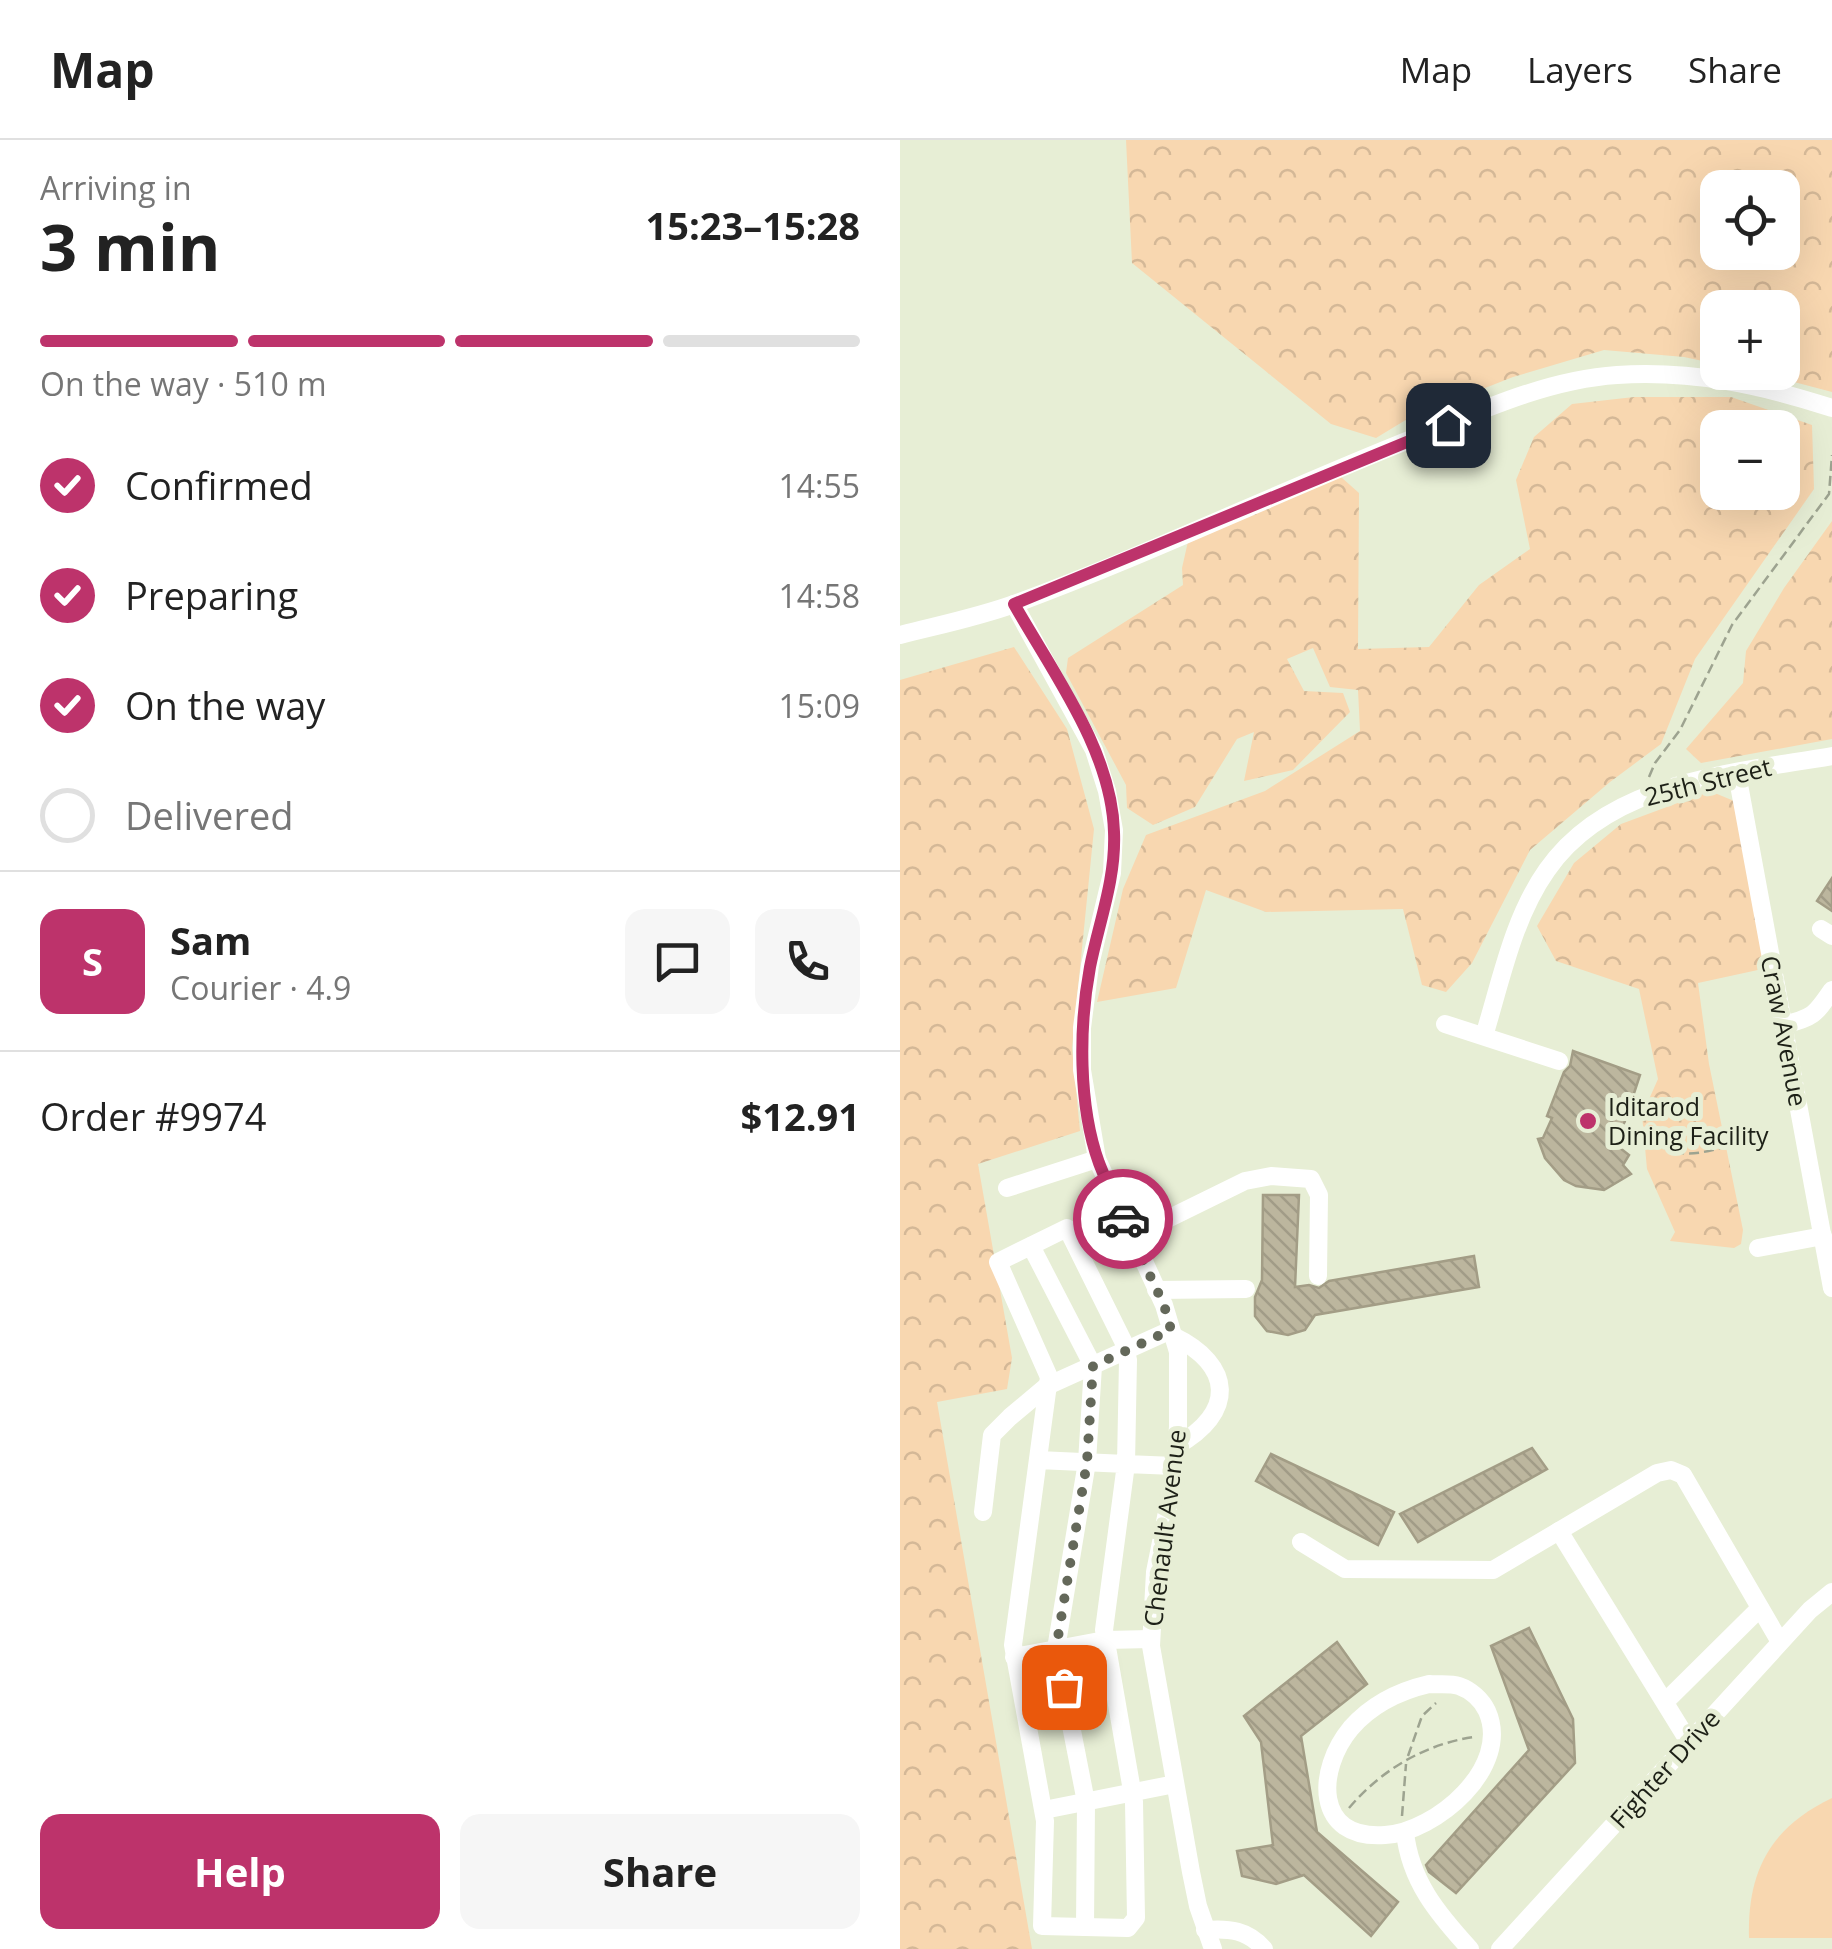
<!DOCTYPE html>
<html lang="en">
<head>
<meta charset="utf-8">
<style>
	body { margin:0; font-family:"Open Sans",sans-serif; background:#f6f6f6; color:#222; height:100vh; display:flex; flex-direction:column; font-size:38px; white-space:nowrap }
	* { box-sizing:border-box; margin:0 }
	p { font-size:32px; color:#767676 }
	.icon { flex:none; width:55px; height:55px; fill:none; stroke:currentColor; stroke-width:2; stroke-linecap:round; stroke-linejoin:round }
	.map { position:relative; flex:1; overflow:hidden }
	.sheet { display:flex; flex-direction:column; background:#fff; width:900px }
	.sheet>* { flex:none }
	.fabs { position:absolute; left:800px; top:30px; display:grid; gap:20px }
	.fabs a { display:grid; place-items:center; width:100px; height:100px; border-radius:20px; background:#fff; box-shadow:0 10px 40px #0002; font-size:50px }
	.pin { position:absolute; display:grid; place-items:center; width:85px; height:85px; color:#fff; margin:-42px; border-radius:20px; box-shadow:0 5px 15px #0006 }
	.courier { position:absolute; display:grid; place-items:center; width:100px; height:100px; margin:-50px; border:8px solid #bd336b; border-radius:50%; background:#fff; color:#222; box-shadow:0 2px 12px #0007 }
	.summary em { font-style:normal; font-weight:700 }
	.summary div { display:flex; flex-direction:column-reverse }
	.summary { display:flex; align-items:center; justify-content:space-between; height:170px; padding:0 40px }
	h1 { font-size:65px; font-weight:700; line-height:75px }
	.bar { display:grid; grid-template-columns:repeat(4,1fr); gap:15px 10px; align-content:center; height:120px; padding:0 40px }
	.bar i { height:12px; border-radius:8px; background:#e0e0e0 }
	.bar .selected { background:#bd336b }
	.bar p { grid-column:span 4 }
	.line { display:flex; align-items:center; gap:25px; padding:0 40px; border-top:2px solid #e0e0e0 }
	.line div { flex:1 }
	.round { display:grid; place-items:center; flex:none; width:105px; height:105px; border-radius:20px; background:#f6f6f6 }
	ol { padding:0 40px; list-style:none }
	li { display:flex; align-items:center; gap:30px; height:110px }
	li p { margin-inline-start:auto }
	li .icon { padding:10px; border-radius:50%; background:#bd336b; color:#fff; stroke-width:4 }
	li:last-child { color:#767676 }
	li i { width:55px; height:55px; border:5px solid #e0e0e0; border-radius:50% }
	.button { display:flex; gap:20px; margin-top:auto; padding:20px 40px }
	.button a { flex:1; height:115px; border-radius:20px; background:#bd336b; color:#fff; font-size:40px; font-weight:700; line-height:115px; text-align:center }
	.button a+a { background:#f6f6f6; color:#222 }
	header { display:flex; align-items:center; gap:60px; box-sizing:border-box; height:140px; padding:0 50px; background:#fff; border-bottom:2px solid #e0e0e0 }
	header strong { font-size:48px }
	nav { display:flex; gap:55px; margin-inline-start:auto; font-size:35px }
	main { display:flex; flex:1; min-height:0 }
	.map>svg:first-child { display:block }
	.grass { fill:#f8d7b0 }
	.forest { fill:url(#forest-crowns); fill-rule:evenodd }
	.building { fill:url(#building-back-hatch); stroke:#a39d86; stroke-width:2.5 }
	.lines { fill:none; stroke-linecap:round; stroke-linejoin:round }
	.path { stroke:#9da390; stroke-width:2.5; stroke-dasharray:10 5; stroke-linecap:butt }
	.minor { stroke:#fff; stroke-width:18 }
	.done { stroke:#64685a; stroke-width:10; stroke-dasharray:0 18 }
	.route { stroke:#bd336b; stroke-width:12 }
	.poi-dot { fill:#bd336b; stroke:#e7eed5; stroke-width:4 }
	.labels { text-anchor:middle; stroke-width:10; stroke-linejoin:round; paint-order:stroke }
	.street-label { font-size:25px; fill:#1d2017; stroke:#e7eed5 }
	.poi-label { font-size:25px; fill:#1d2017; stroke:#e7eed5; text-anchor:start }
</style>
</head>
<body>
<header>
<strong>Map</strong>
<nav><a>Map</a><a>Layers</a><a>Share</a></nav>
</header>
<main>
<section class="sheet">
<div class="summary"><div><h1>3 min</h1><p>Arriving in</p></div><em>15:23–15:28</em></div>
<div class="bar"><i class="selected"></i><i class="selected"></i><i class="selected"></i><i></i><p>On the way · 510 m</p></div>
<ol>
<li><svg class="icon" aria-label="check" viewBox="0 0 24 24"><path d="M5 12l5 5 9-10"/></svg>Confirmed<p>14:55</p></li>
<li><svg class="icon" aria-label="check" viewBox="0 0 24 24"><path d="M5 12l5 5 9-10"/></svg>Preparing<p>14:58</p></li>
<li><svg class="icon" aria-label="check" viewBox="0 0 24 24"><path d="M5 12l5 5 9-10"/></svg>On the way<p>15:09</p></li>
<li><i></i>Delivered</li>
</ol>
<div class="line" style="height:180px"><b class="round" style="background:#bd336b;color:#fff">S</b><div><b>Sam</b><p>Courier · 4.9</p></div><a class="round"><svg class="icon" aria-label="chat" viewBox="0 0 24 24"><path d="M4 5h16v11H9l-5 4z"/></svg></a><a class="round"><svg class="icon" aria-label="phone" viewBox="0 0 24 24"><path d="M5 4h4l2 5-3 2q2 4 5 5l2-3 5 2v4C11 20 4 13 5 4z"/></svg></a></div>
<div class="line" style="height:130px"><div>Order #9974</div><b>$12.91</b></div>
<div class="button"><a>Help</a><a>Share</a></div>
</section>
<div class="map">
<svg width="932" height="1809" viewBox="0 0 932 1809">
	<defs>
		<pattern id="forest-crowns" width="20" height="18" patternUnits="userSpaceOnUse" patternTransform="scale(2.5)"><rect width="20" height="18" fill="#f8d7b0"/><path d="M2 6a3 3 0 1 1 6 0M12 15a3 3 0 1 1 6 0" fill="none" stroke="#d4b897"/></pattern>
		<pattern id="building-back-hatch" width="6" height="6" patternUnits="userSpaceOnUse" patternTransform="scale(2.5)"><rect width="6" height="6" fill="#bcb69e"/><path d="M-1 5l2 2M0 0l6 6M5-1l2 2" fill="none" stroke="#a19c87"/></pattern>
	</defs>
	<rect width="100%" height="100%" fill="#e7eed5"/>
	<!-- grass -->
	<path class="grass" d="M932 1658V1798H849C847 1731 871 1687 932 1658Z"/>
	<!-- forest -->
	<g class="forest">
		<path d="M226 0H932V252L860 233 882 232V168H818L817 224 784 217 704 210 613 237 509 278 476 298 431 284 232 123ZM818 48H882V112H818Z"/>
		<path d="M734 257H831L912 285 914 349 795 519 761 604 710 642 630 710 572 823 546 852 522 845 503 769 366 772 306 750 276 848 197 862 223 749 246 695 365 651 460 591 458 550 430 547 413 508 387 519 404 551 443 553 450 572 393 630 344 641 354 592 337 599 295 667 253 685 227 668 226 645 166 533 168 518 283 445 282 428 289 397 441 337 459 353 458 509 529 507 579 445 630 409 616 340 634 297 672 264ZM818 288H882V352H818Z"/>
		<polygon points="932,381 932,599 801,623 786,609 843,543 846,511 884,448"/>
		<polygon points="114,507 167,589 194,689 172,908 180,991 78,1024 112,1218 107,1249 37,1262 132,1809 0,1809 0,540"/>
		<polygon points="810,651 834,661 867,828 798,843 809,924 843,1090 841,1104 834,1108 770,1101 775,1092 747,1029 742,975 758,939 739,849 656,821 637,786 674,723 721,684"/>
	</g>
	<!-- building -->
	<g class="building">
		<polygon points="932,738 932,771 917,761"/>
		<polygon points="673,911 740,935 719,999 724,1002 720,1008 729,1015 723,1025 731,1034 704,1050 676,1046 664,1040 645,1018 638,999 643,998 652,978 647,976 664,932 670,926"/>
		<polygon points="363,1055 399,1055 395,1147 409,1145 419,1148 429,1141 574,1116 579,1147 415,1175 405,1190 388,1195 367,1191 355,1176 355,1157 362,1140"/>
		<polygon points="632,1308 647,1329 518,1402 500,1374"/>
		<polygon points="371,1314 494,1372 478,1405 356,1341"/>
		<polygon points="629,1488 673,1579 675,1623 556,1753 529,1732 526,1725 629,1610 591,1506"/>
		<polygon points="437,1502 467,1544 401,1596 417,1692 498,1762 471,1796 404,1735 376,1744 342,1736 337,1711 373,1705 361,1602 344,1576"/>
	</g>
	<g class="lines">
		<!-- path -->
		<g class="path">
			<polyline points="749,637 755,623 780,590 832,485 929,354 932,315"/>
			<path d="M732 997C749 998 754 1004 769 1010 790 1018 812 1010 832 1005"/>
			<polyline points="508,1616 522,1576 536,1563"/>
			<path d="M449 1668C481 1630 525 1604 574 1597"/>
			<polyline points="502,1676 506,1624"/>
		</g>
		<!-- minor -->
		<g class="minor">
			<polyline points="114,464 194,610 207,651 214,690 212,733 190,825 182,888 182,930 197,1019 264,1165 278,1212 278,1287 273,1342 255,1432 251,1506 291,1732 298,1766 313,1809"/>
			<path d="M0 495C39 485 79 477 117 463 244 416 368 357 494 306 565 278 640 240 717 235 792 230 861 245 932 268"/>
			<polyline points="837,634 932,1148"/>
			<polyline points="921,789 932,796"/>
			<polyline points="545,884 659,921"/>
			<path d="M883 885C913 878 915 875 932 850"/>
			<path d="M584 896C601 841 613 778 647 730 709 641 833 633 932 616"/>
			<polyline points="107,1048 197,1019"/>
			<polyline points="231,1097 345,1041 371,1036 411,1039 419,1055 418,1136"/>
			<polyline points="131,1106 193,1226 187,1322 156,1509 186,1662 185,1787"/>
			<polyline points="858,1108 923,1096"/>
			<polyline points="256,1150 346,1149"/>
			<path d="M273 1196C334 1225 336 1273 276 1306"/>
			<polyline points="138,1320 226,1324 204,1490 234,1662 236,1778 228,1788 142,1786 145,1681 113,1505 149,1237 98,1122 167,1088 224,1203 228,1220 226,1324 274,1326"/>
			<polyline points="83,1372 92,1295 110,1277 147,1246 271,1190"/>
			<polyline points="659,1391 789,1602"/>
			<polyline points="401,1402 445,1429 593,1430 757,1333 771,1330 783,1335 880,1502"/>
			<polyline points="114,1517 205,1500 251,1499"/>
			<path d="M529 1544C538 1545 550 1543 559 1546 571 1550 582 1560 587 1571 612 1627 536 1692 485 1695 414 1700 416 1630 451 1588 472 1564 499 1551 529 1544Z"/>
			<polyline points="765,1562 860,1468"/>
			<polyline points="144,1670 275,1644"/>
			<path d="M505 1692C510 1741 538 1774 570 1809"/>
			<path d="M305 1790C329 1788 348 1790 364 1809"/>
			<polyline points="600,1809 910,1470 932,1452"/>
		</g>
	</g>
	<g class="lines">
		<!-- done -->
		<polyline class="done" points="164,1547 156,1509 187,1322 193,1226 271,1190 264,1165 223,1079"/>
		<!-- route -->
		<path class="route" d="M223 1079C215 1060 206 1041 199 1023 178 965 179 886 190 827 199 782 216 739 214 692 212 611 153 533 114 464L548 285"/>
	</g>
	<!-- markers -->
	<circle class="poi-dot" cx="688" cy="981" r="10"/>
	<g class="labels">
		<!-- street labels -->
		<g class="street-label">
			<text transform="translate(808 642) rotate(-14)" y="9">25th Street</text>
			<text transform="translate(884 891) rotate(79)" y="9">Craw Avenue</text>
			<text transform="translate(265 1388) rotate(-83)" y="9">Chenault Avenue</text>
			<text transform="translate(765 1629) rotate(-48)" y="9">Fighter Drive</text>
		</g>
		<!-- poi labels -->
		<g class="poi-label">
			<text x="708" y="976">Iditarod<tspan x="708" dy="29">Dining Facility</tspan></text>
		</g>
	</g>
</svg>
<div class="fabs">
<a><svg class="icon" aria-label="locate" viewBox="0 0 24 24"><circle cx="12" cy="12" r="6"/><path d="M12 2v4M12 18v4M2 12h4M18 12h4"/></svg></a>
<a>+</a>
<a>−</a>
</div>
<div class="pin" style="left:164px;top:1547px;background:#ea580c"><svg class="icon" aria-label="bag" viewBox="0 0 24 24"><path d="M5 8h14l-1 12H6zM9 8a3 3 0 0 1 6 0"/></svg></div>
<div class="pin" style="left:548px;top:285px;background:#1f2937"><svg class="icon" aria-label="home" viewBox="0 0 24 24"><path d="M3 11l9-7 9 7M6 9v11h12V9"/></svg></div>
<div class="courier" style="left:223px;top:1079px"><svg class="icon" aria-label="car" viewBox="0 0 24 24"><path d="M5 17H2v-5l4-1 3-4h7l3 4 3 1v5h-3M9 17h6M6 11h13"/><circle cx="7" cy="17" r="2"/><circle cx="17" cy="17" r="2"/></svg></div>
</div>
</main>
</body>
</html>
